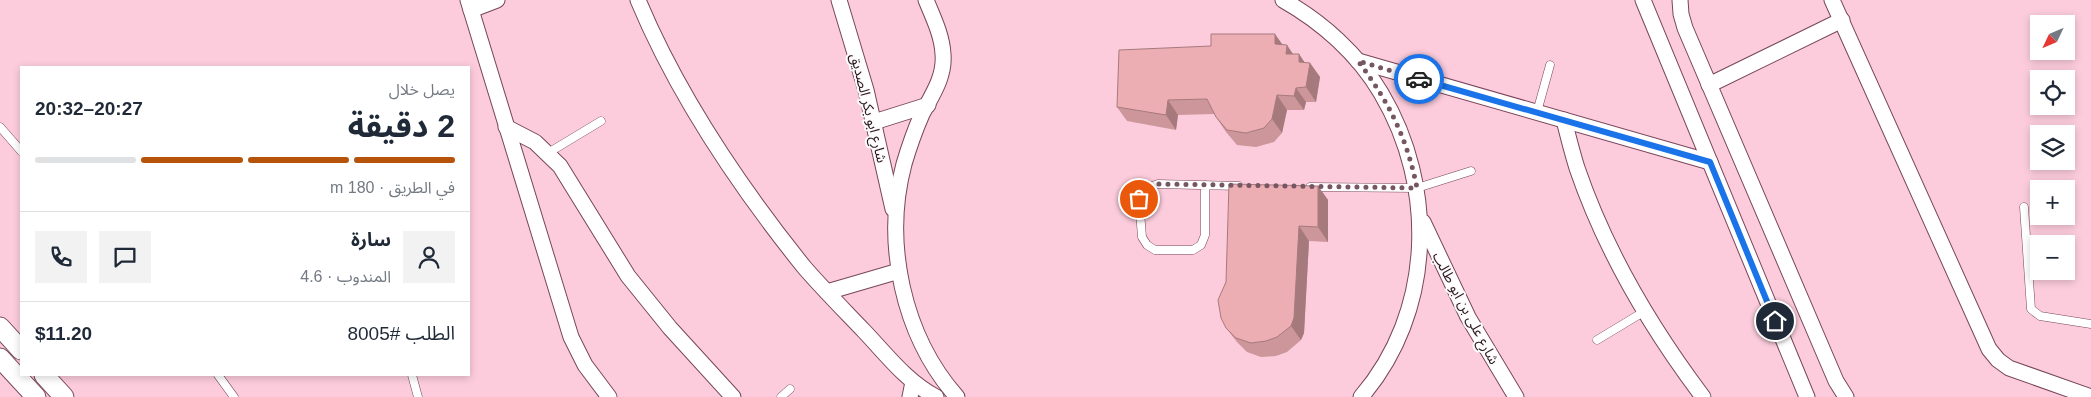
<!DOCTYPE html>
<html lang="ar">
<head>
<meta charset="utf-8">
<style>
	body { margin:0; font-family:Helvetica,"Noto Sans Arabic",sans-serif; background:#f2f2f3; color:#1f2937; direction:rtl; height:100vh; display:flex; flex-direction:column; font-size:19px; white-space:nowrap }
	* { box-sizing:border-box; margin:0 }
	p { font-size:16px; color:#747a83 }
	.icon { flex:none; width:28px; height:28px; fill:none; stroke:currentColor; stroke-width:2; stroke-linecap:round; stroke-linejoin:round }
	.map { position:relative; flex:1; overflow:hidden; direction:ltr }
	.sheet { position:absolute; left:20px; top:66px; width:450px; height:310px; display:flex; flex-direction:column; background:#fff; border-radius:0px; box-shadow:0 2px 8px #0003; direction:rtl }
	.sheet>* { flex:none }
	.needle { width:32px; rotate:226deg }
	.controls { position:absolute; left:2030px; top:15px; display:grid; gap:10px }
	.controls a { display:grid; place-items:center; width:45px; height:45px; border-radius:0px; background:#fff; box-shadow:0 2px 8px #0003; font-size:25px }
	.pin { position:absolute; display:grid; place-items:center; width:42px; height:42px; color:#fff; margin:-21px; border:2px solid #fff; border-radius:50%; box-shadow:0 1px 5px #0007 }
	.courier { position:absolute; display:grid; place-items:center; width:50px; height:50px; margin:-25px; border:4px solid #1a73e8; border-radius:50%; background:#fff; color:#222; box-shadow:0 1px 6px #0007 }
	.summary em { font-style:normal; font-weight:700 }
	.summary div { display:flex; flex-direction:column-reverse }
	.summary { display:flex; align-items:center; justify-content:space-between; height:85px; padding:0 15px }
	h1 { font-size:32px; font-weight:700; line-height:38px }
	.bar { display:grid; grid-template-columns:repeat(4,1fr); gap:8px 5px; align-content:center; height:60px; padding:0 15px }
	.bar i { height:6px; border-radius:4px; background:#e0e1e3 }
	.bar .on { background:#b45309 }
	.bar p { grid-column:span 4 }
	.line { display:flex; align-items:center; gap:12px; padding:0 15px; border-top:1px solid #e0e1e3 }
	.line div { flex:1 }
	.round { display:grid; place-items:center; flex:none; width:52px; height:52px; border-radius:0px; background:#f2f2f3 }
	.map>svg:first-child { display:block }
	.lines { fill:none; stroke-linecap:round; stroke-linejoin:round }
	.service-casing { stroke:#78465a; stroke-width:9 }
	.minor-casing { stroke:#78465a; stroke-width:17 }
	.tertiary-casing { stroke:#78465a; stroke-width:21 }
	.service { stroke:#fff; stroke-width:8 }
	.minor { stroke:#fff; stroke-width:15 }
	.tertiary { stroke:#fff; stroke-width:19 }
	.wall { fill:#cc969a }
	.shaded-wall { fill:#a67a7d }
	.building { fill:#edaeb3; stroke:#a67a7d }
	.done { stroke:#755662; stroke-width:5; stroke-dasharray:0 9 }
	.route { stroke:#1a73e8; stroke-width:6 }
	.labels { text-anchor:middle; stroke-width:4; stroke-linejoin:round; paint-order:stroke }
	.street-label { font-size:14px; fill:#2c161f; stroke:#fcfcfc }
</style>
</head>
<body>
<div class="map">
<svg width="2091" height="397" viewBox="0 0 2091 397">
	<rect width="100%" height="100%" fill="#fcccdd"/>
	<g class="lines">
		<defs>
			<g id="service">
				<polyline points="1537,112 1550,65"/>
				<polyline points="0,127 21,151"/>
				<polyline points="548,153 601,121"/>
				<polyline points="1205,185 1205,235 1201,245 1193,250 1155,250 1147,245 1142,237 1139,199 1145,189 1158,184 1239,186"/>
				<polyline points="1310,187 1417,188 1471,171"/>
				<polyline points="2024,207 2031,309 2040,316 2091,324"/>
				<polyline points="1597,340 1645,311"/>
				<polyline points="218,375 234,397"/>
				<polyline points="412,375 418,397"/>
				<polyline points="781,397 790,389"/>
			</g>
			<g id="minor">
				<polyline points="468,0 571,337 585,365 609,397"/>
				<path d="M638 0C678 96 739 186 804 267 823 289 844 310 864 331 886 354 907 382 936 397"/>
				<polyline points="839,0 866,90 893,209"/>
				<path d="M926 0C933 17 942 35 943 54 945 77 932 95 922 114 915 130 909 147 904 164 883 243 903 336 957 397"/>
				<path d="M1283 0C1322 22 1358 54 1381 93 1437 187 1434 312 1361 397"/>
				<polyline points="1643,0 1807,397"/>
				<polyline points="1680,0 1681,14 1685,28 1836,381 1846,397"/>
				<polyline points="1832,0 1989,349 1998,360 2009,368 2091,397"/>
				<polyline points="471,10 497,0"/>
				<polyline points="1358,61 1710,162"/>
				<polyline points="1709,85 1842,20"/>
				<path d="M1564 120C1568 136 1572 152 1577 168 1605 250 1651 328 1703 397"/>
				<polyline points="874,122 928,105"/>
				<polyline points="506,127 535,142 560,166 628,276 670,328 733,397"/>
				<polyline points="1423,222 1468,317 1516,397"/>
				<polyline points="827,292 899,271"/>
				<polyline points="910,397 913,382"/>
			</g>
			<g id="tertiary">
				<polyline points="0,327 21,350"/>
				<polyline points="0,358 36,397"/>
				<polyline points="44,375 64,397"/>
			</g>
		</defs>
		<!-- service casing -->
		<use href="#service" class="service-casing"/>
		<!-- minor casing -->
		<use href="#minor" class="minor-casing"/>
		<!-- tertiary casing -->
		<use href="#tertiary" class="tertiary-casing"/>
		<!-- service -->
		<use href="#service" class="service"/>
		<!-- minor -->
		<use href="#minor" class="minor"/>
		<!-- tertiary -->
		<use href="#tertiary" class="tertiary"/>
	</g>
	<!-- wall -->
	<g class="wall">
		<polygon points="1283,45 1293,54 1299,54 1305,63 1310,63 1320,77 1316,102 1306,102 1304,110 1287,110 1282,133 1274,142 1256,147 1237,145 1226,132 1214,114 1178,115 1176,130 1127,121 1117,107"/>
		<polygon points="1318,186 1328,200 1328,242 1309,241 1304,333 1301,340 1287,352 1276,356 1261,357 1247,352 1237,342 1226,328"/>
	</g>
	<!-- shaded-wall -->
	<g class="shaded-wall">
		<polygon points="1275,34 1285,48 1275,44"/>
		<polygon points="1287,45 1297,60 1286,54"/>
		<polygon points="1299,54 1309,69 1310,63 1320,77 1316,102 1306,87 1299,62"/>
		<polygon points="1296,88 1306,102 1304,110 1294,96"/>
		<polygon points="1277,95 1287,110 1282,133 1272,119"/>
		<polygon points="1168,100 1178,115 1176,130 1166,115"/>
		<polygon points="1318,186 1328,200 1328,242 1318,227"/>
		<polygon points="1299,226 1309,241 1304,333 1301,340 1291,326"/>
	</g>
	<!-- building -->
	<g class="building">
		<polygon points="1211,34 1275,34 1275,44 1287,45 1286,54 1299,54 1299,62 1310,63 1306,87 1296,88 1294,96 1277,95 1272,119 1264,128 1246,133 1227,130 1216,117 1207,99 1168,100 1166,115 1117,107 1119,50 1211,46"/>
		<polygon points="1229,184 1318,186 1318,227 1299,226 1294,318 1291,326 1277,337 1266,341 1251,343 1236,338 1226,328 1221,318 1218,300 1226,282"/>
	</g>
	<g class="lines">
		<!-- done -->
		<path class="done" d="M1139 199 1144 189 1158 184 1417 188C1407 138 1389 102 1358 61L1419 79"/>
		<!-- route -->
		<polyline class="route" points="1419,79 1710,162 1775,321"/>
	</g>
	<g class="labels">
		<!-- street labels -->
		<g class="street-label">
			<text transform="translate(869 108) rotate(76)" y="5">شارع ابو بكر الصديق</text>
			<text transform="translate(1466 308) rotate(62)" y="5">شارع على بن ابو طالب</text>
		</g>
	</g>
</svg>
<div class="controls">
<a><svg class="needle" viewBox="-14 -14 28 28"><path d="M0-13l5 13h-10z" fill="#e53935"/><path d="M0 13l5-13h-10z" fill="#747a83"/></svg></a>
<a><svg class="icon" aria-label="locate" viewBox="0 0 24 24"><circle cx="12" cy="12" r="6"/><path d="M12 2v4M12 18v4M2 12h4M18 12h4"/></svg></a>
<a><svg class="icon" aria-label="layers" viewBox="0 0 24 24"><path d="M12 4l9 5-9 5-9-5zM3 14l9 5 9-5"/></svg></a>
<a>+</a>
<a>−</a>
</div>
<div class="pin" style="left:1139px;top:199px;background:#ea580c"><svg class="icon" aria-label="bag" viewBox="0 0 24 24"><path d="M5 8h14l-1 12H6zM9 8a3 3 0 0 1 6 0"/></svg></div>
<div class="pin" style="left:1775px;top:321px;background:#1f2937"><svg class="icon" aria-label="home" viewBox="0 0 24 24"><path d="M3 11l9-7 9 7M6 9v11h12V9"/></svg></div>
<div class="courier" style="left:1419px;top:79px"><svg class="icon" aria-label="car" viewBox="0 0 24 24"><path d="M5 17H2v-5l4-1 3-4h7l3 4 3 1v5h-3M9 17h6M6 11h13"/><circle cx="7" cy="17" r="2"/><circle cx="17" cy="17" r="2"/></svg></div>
<section class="sheet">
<div class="summary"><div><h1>2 دقيقة</h1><p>يصل خلال</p></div><em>20:27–20:32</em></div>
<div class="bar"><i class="on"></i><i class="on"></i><i class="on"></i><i></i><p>في الطريق · 180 m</p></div>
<div class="line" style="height:90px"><a class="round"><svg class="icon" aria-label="person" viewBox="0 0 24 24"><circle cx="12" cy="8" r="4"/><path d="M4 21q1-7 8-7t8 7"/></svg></a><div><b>سارة</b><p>المندوب · 4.6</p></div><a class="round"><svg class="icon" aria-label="chat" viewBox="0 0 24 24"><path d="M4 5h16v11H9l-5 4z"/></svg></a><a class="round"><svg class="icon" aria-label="phone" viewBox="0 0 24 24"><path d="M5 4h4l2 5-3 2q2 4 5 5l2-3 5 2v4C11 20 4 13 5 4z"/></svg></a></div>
<div class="line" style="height:65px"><div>الطلب #8005</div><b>$11.20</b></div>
</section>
</div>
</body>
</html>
